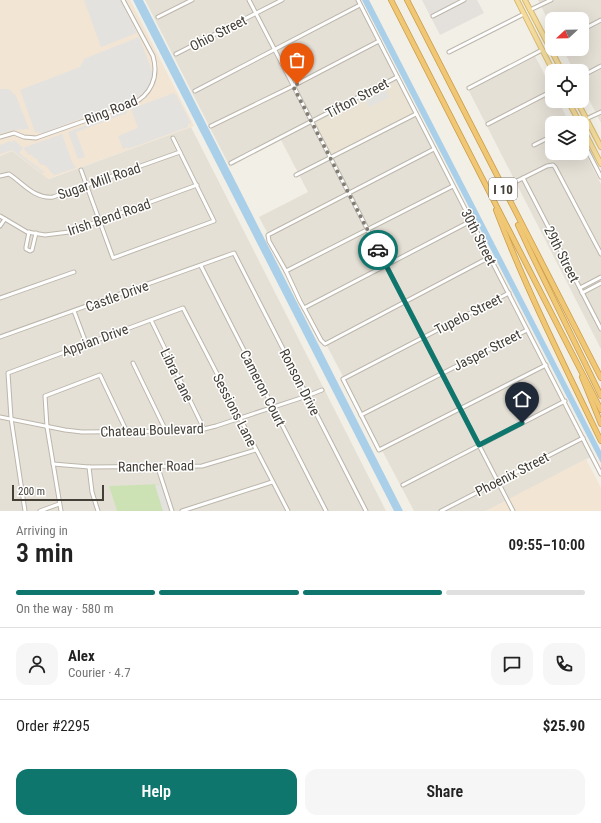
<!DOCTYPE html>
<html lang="en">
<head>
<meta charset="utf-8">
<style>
	body { margin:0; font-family:"Roboto Condensed",sans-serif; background:#f6f6f6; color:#222; height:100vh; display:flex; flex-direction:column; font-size:15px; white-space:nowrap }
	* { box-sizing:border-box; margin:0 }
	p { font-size:13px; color:#767676 }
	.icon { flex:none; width:22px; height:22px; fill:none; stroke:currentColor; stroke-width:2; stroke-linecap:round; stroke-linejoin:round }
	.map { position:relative; height:511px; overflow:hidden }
	.sheet { display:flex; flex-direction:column; background:#fff; flex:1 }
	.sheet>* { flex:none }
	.needle { width:26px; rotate:248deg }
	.tools { position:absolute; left:545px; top:12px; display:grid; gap:8px }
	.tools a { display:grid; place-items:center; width:44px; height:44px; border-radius:8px; background:#fff; box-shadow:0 4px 16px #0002; font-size:20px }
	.scale { position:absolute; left:12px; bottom:10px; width:92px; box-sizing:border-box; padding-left:4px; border:2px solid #443f37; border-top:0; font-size:11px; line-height:14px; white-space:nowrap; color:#443f37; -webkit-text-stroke:3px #fff; paint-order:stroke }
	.pin { position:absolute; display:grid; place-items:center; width:34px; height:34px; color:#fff; margin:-41px -17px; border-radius:50% 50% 50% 0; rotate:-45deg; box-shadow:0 0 4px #0007 }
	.pin .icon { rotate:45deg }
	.courier { position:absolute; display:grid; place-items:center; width:40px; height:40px; margin:-20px; border:3px solid #0f766e; border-radius:50%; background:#fff; color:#222; box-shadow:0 1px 5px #0007 }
	.summary em { font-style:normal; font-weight:600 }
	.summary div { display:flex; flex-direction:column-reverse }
	.summary { display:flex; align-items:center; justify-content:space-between; height:68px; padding:0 16px }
	h1 { font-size:26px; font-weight:600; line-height:30px }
	.bar { display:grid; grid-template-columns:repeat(4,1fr); gap:6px 4px; align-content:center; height:48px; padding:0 16px }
	.bar i { height:5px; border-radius:3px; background:#e0e0e0 }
	.bar .current { background:#0f766e }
	.bar p { grid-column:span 4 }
	.line { display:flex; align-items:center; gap:10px; padding:0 16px; border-top:1px solid #e0e0e0 }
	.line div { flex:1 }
	.round { display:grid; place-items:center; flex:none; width:42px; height:42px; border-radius:12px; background:#f6f6f6 }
	.button { display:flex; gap:8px; margin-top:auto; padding:8px 16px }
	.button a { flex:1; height:46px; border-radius:12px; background:#0f766e; color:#fff; font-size:16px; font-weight:600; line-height:46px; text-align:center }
	.button a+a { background:#f6f6f6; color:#222 }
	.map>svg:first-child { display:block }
	.residential { fill:#e5e0d6 }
	.commercial { fill:#f2e5d4 }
	.industrial { fill:#e4e1dc }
	.education { fill:#eae3d3 }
	.green { fill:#cde2b4 }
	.parking { fill:#e3e2df }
	.water { fill:#a9cfe9 }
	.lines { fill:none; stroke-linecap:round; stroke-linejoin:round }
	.minor-casing { stroke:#bcb6ab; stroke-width:5 }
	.major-casing { stroke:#d7b970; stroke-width:6 }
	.highway-casing { stroke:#cd9c46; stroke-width:6 }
	.minor { stroke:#fff; stroke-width:3 }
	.major { stroke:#f4dc9e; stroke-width:4 }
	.highway { stroke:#efc775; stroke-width:4.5 }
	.done { stroke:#817d75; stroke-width:4; stroke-dasharray:0 7.2 }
	.route { stroke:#0f766e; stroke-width:5 }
	.labels { text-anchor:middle; stroke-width:3; stroke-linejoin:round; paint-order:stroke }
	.shield { fill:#fff; stroke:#7c7973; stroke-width:1 }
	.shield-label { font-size:13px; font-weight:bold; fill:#443f37 }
	.street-label { font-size:14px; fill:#443f37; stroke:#fff }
</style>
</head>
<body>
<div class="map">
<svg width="601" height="511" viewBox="0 0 601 511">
	<rect width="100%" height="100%" fill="#f2efe7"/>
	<!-- residential -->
	<g class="residential">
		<polygon points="145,0 356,0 591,457 486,511 414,511 259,217 308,192 281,140 230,167"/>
		<polygon points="538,0 601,0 601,123 582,86 582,71 574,71 563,49 582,49 582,19 552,19 552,28"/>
		<polygon points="535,56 552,89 552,101 558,101 570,123 552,123 552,153 582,153 582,147 601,184 601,349 469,91"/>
		<polygon points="191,127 386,511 0,511 0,156 12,151 49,179"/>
	</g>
	<!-- commercial -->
	<g class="commercial">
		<polygon points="0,0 130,0 194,126 48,179 12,151 0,156"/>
		<polygon points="586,459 601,488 601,511 486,511"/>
	</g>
	<!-- industrial -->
	<polygon class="industrial" points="422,0 477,0 484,13 440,35"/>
	<!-- education -->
	<polygon class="education" points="397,81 413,113 332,155 315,123"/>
	<!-- green -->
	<polygon class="green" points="161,484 169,511 117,511 109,486"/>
	<!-- parking -->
	<g class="parking">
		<polygon points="84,0 120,0 137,33 101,47"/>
		<polygon points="139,37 153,74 150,84 145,92 136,98 43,133 35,132 20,90 80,67 84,59"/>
		<polygon points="0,89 9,89 16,96 29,129 13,130 0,134"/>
		<polygon points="385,89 389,97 369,107 365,99"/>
		<polygon points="174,93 175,95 176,95 191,123 188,124 188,127 128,149 127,147 123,149 118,136 138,128 131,109"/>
		<polygon points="126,110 127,113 76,132 85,157 78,159 68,132"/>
		<polygon points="62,134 72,162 76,168 54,175 46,166 40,164 37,159 33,157 32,155 29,155 23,148 19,153 44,172 43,174 12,150 0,154 0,145 11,141 12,143 14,140 23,148"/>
		<polygon points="161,484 169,511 163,511 155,485"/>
	</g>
	<!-- water -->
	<g class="water">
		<polygon points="133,0 143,0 403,511 394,511"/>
		<polygon points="362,0 369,0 601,451 601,463"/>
	</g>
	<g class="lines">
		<defs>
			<g id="minor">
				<polyline points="249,0 513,511"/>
				<polyline points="358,0 601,474"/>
				<polyline points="530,10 551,0"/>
				<polyline points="433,16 464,0"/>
				<polyline points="158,17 192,0"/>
				<polyline points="582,30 601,20"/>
				<polyline points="449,52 524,14"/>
				<polyline points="176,54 282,0"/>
				<polyline points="582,76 601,66"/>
				<polyline points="469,88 542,50"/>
				<polyline points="195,91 360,5"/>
				<polyline points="586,119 601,112"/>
				<polyline points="488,124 552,91"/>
				<polyline points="211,126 291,87 379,41"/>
				<path d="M0 137 14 133 24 137 36 138 132 104C151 95 159 77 153 56L123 0"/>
				<polyline points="582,140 601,177"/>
				<polyline points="534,145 552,136"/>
				<polyline points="434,149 268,235 269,241 286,271 300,301 304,308 321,340 325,344 490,257"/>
				<polyline points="231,163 397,77"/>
				<polyline points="81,170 113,258 214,221 173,138"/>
				<polyline points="296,175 416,114"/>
				<path d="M0 176 9 174C23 183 34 199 53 197L180 152"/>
				<polyline points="523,178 601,329"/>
				<polyline points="517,181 547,166 553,165 555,167 601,254"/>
				<polyline points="0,216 27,232 45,235 69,232 197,185"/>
				<polyline points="0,226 5,219"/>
				<polyline points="29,232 26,247 26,249 30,251 32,250 36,233"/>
				<polyline points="201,266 326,511"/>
				<polyline points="286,271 453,186"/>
				<polyline points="580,288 601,277"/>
				<polyline points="509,293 343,379 379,450 546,365"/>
				<polyline points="582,293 601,283"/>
				<polyline points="0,298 74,272"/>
				<polyline points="304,308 471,221"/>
				<polyline points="74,311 86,343"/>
				<polyline points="151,320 204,429"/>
				<polyline points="0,337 234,253 366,511"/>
				<polyline points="133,363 166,431"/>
				<polyline points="361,415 527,330"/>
				<polyline points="0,417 65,430 82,432 186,431 204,429 216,426 307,396 322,390"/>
				<polyline points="53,464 89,467 202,466 256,450"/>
				<polyline points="89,467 92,492 98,511"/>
				<polyline points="159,467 159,471 172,511"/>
				<polyline points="403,485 565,401"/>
				<polyline points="25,511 11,418 8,373 183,308 288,511"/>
				<polyline points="40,511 59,504"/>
				<polyline points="61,511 47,427 45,396 100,375 127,432"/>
				<polyline points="182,511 272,482"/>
				<polyline points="441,511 583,438"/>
			</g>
			<g id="major">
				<polyline points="517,0 553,71"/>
				<polyline points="525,0 562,71"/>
				<polyline points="568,101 580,123"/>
				<polyline points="577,101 601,147"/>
				<polyline points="582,127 601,164"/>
			</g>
			<g id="highway">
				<polyline points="391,0 601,410"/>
				<polyline points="407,0 601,378"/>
				<path d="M496 210C526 289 564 365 601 441"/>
				<polyline points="518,225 532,255 601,396"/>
				<polyline points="582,377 601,424"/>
			</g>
		</defs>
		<!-- minor casing -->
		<use href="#minor" class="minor-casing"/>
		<!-- major casing -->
		<use href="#major" class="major-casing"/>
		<!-- highway casing -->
		<use href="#highway" class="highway-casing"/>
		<!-- minor -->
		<use href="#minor" class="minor"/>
		<!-- major -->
		<use href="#major" class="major"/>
		<!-- highway -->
		<use href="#highway" class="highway"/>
	</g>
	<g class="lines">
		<!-- done -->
		<polyline class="done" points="297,84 293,86 378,250"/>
		<!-- route -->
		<polyline class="route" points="378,250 479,445 522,423"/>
	</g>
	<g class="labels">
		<!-- shield labels -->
		<rect class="shield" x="489" y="178" width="28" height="22" rx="3"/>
		<g class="shield-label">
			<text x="503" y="194">I 10</text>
		</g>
		<!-- street labels -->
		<g class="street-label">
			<text transform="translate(218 33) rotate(-27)" y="5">Ohio Street</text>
			<text transform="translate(357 98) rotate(-28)" y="5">Tifton Street</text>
			<text transform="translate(111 110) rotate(-22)" y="5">Ring Road</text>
			<text transform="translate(99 181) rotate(-19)" y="5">Sugar Mill Road</text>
			<text transform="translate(109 217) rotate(-19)" y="5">Irish Bend Road</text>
			<text transform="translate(479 237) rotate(63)" y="5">30th Street</text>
			<text transform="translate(562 254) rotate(63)" y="5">29th Street</text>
			<text transform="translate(117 296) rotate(-20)" y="5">Castle Drive</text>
			<text transform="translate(468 314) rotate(-27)" y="5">Tupelo Street</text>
			<text transform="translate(95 340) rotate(-20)" y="5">Appian Drive</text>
			<text transform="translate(487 350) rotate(-27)" y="5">Jasper Street</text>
			<text transform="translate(177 375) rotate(64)" y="5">Libra Lane</text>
			<text transform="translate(300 382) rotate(63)" y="5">Ronson Drive</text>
			<text transform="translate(263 388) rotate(63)" y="5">Cameron Court</text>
			<text transform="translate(235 410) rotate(63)" y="5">Sessions Lane</text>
			<text transform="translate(152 430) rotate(-2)" y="5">Chateau Boulevard</text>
			<text transform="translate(156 466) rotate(-1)" y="5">Rancher Road</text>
			<text transform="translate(512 474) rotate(-27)" y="5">Phoenix Street</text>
		</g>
	</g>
</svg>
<div class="tools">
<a><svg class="needle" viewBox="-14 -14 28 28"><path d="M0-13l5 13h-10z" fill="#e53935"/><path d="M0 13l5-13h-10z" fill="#767676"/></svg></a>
<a><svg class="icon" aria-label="locate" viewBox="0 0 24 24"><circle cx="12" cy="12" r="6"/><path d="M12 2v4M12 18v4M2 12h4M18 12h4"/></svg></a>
<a><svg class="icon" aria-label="layers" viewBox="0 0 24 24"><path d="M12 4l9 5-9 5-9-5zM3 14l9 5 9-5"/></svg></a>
</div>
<div class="scale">200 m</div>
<div class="pin" style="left:297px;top:84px;background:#ea580c"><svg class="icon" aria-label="bag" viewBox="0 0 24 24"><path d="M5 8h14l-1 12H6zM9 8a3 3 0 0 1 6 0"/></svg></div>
<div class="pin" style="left:522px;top:423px;background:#1f2937"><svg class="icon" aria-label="home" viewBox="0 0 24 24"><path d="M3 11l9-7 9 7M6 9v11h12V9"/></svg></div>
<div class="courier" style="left:378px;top:250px"><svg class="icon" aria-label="car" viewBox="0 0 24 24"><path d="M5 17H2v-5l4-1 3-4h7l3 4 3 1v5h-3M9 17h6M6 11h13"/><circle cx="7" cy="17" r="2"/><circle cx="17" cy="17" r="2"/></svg></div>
</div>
<section class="sheet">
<div class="summary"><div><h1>3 min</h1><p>Arriving in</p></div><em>09:55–10:00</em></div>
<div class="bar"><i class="current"></i><i class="current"></i><i class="current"></i><i></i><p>On the way · 580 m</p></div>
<div class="line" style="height:72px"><a class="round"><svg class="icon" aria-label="person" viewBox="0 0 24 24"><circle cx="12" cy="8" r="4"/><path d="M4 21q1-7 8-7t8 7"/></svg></a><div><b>Alex</b><p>Courier · 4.7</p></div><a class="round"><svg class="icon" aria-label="chat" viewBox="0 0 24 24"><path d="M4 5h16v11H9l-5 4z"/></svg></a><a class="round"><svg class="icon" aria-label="phone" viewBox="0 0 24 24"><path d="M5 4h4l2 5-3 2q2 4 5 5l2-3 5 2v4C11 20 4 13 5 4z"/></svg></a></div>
<div class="line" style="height:52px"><div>Order #2295</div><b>$25.90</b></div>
<div class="button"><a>Help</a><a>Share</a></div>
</section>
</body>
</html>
